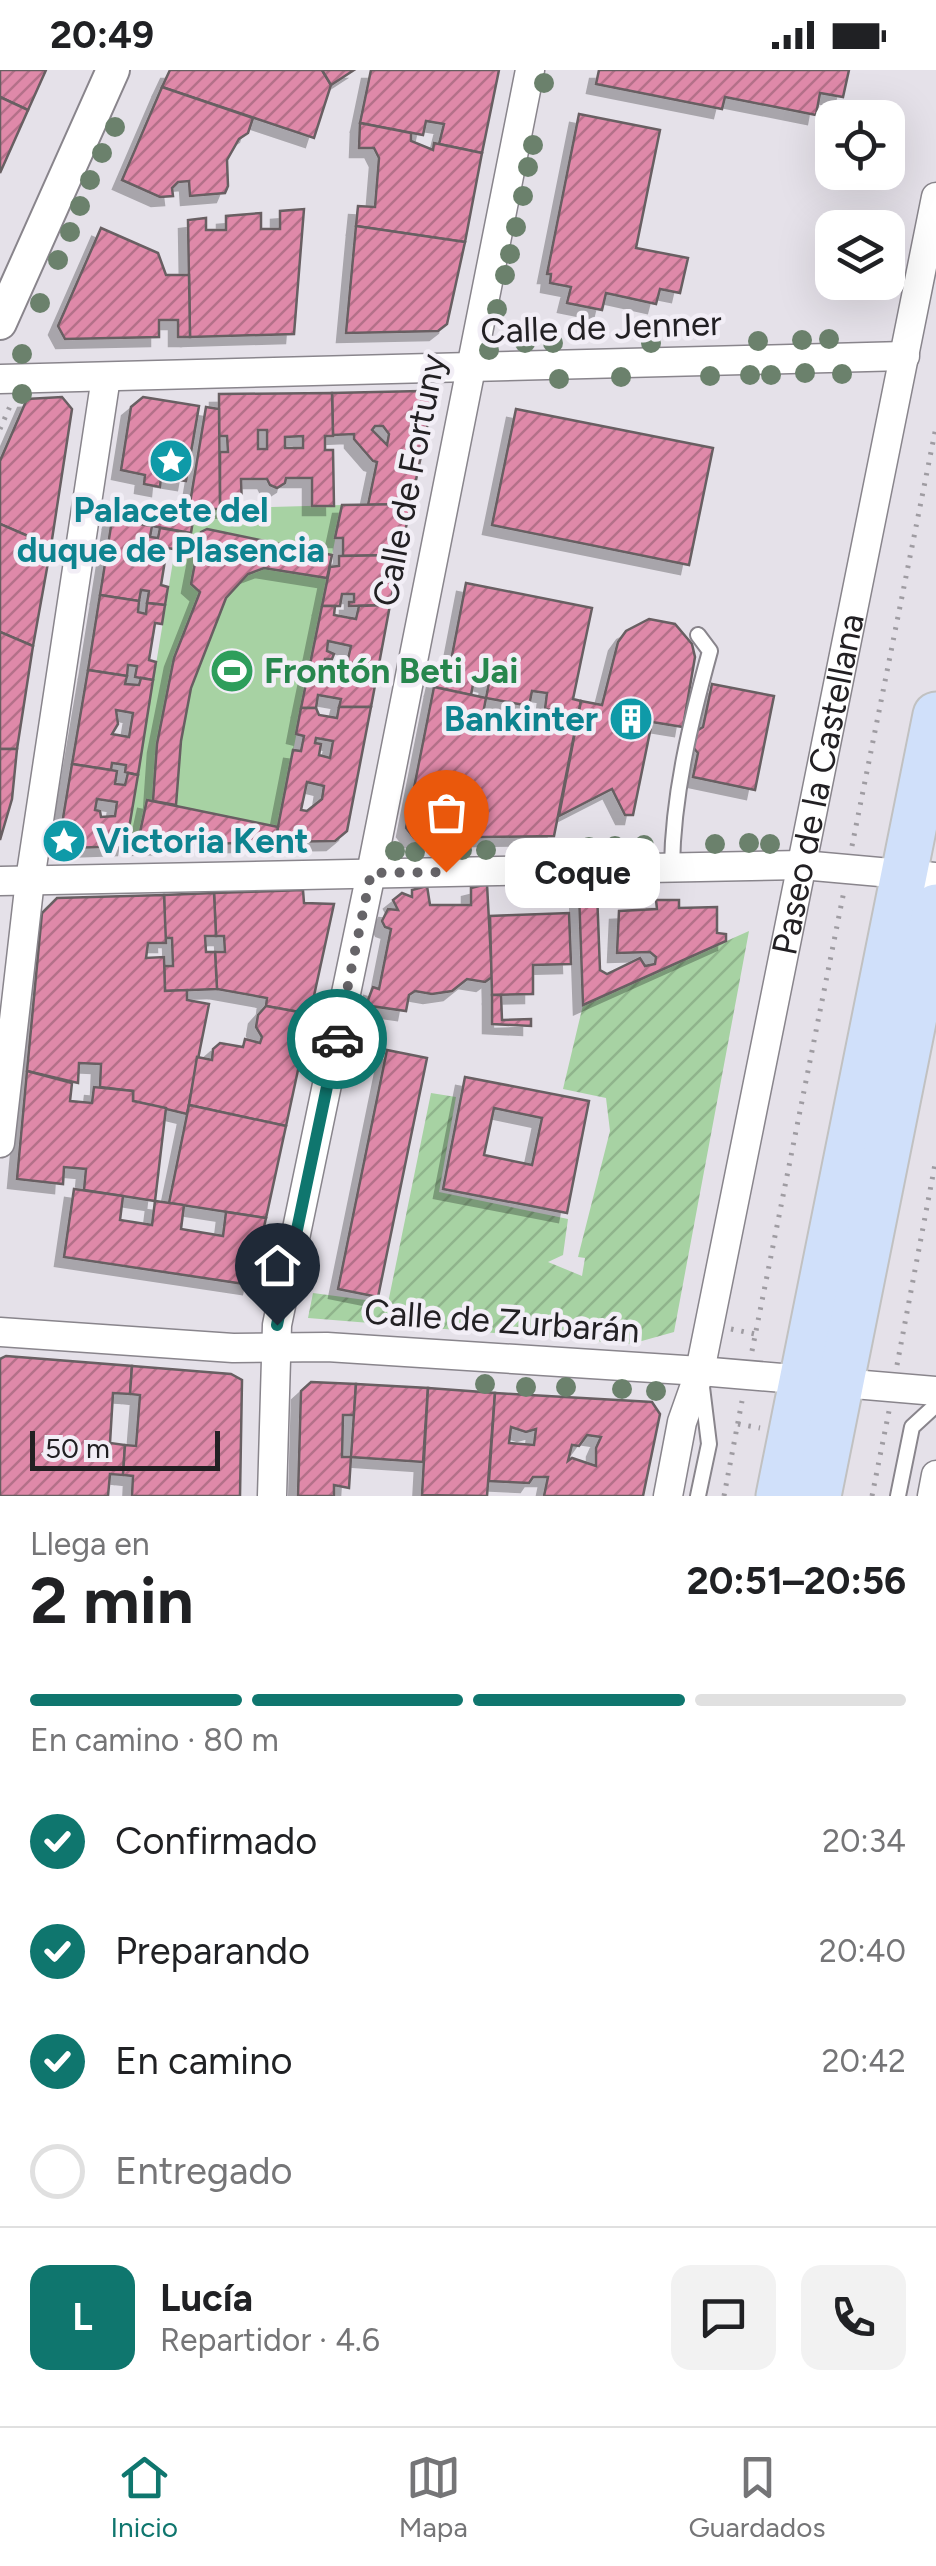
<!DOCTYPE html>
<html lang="es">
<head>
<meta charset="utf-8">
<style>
	body { margin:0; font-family:Figtree,sans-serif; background:#f2f2f2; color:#202124; height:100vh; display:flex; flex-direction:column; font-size:38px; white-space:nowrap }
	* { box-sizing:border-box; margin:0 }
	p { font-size:32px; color:#757577 }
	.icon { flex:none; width:55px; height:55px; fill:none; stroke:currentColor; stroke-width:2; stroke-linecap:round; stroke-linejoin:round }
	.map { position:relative; height:1426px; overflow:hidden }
	.details { display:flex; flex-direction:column; background:#fff; flex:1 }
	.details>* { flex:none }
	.tools { position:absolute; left:815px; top:30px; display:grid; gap:20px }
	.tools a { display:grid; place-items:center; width:90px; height:90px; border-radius:20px; background:#fff; box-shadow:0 10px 40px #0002; font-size:50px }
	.scale { position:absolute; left:30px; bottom:25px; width:190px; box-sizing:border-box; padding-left:10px; border:5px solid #222023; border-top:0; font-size:28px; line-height:35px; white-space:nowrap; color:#222023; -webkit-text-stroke:8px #f2eef6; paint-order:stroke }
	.pin { position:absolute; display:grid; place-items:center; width:85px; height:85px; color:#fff; margin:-102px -42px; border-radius:50% 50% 50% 0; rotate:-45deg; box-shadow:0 0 10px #0007 }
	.pin .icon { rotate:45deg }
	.courier { position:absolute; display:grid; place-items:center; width:100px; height:100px; margin:-50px; border:8px solid #0f766e; border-radius:50%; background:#fff; color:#222; box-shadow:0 2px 12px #0007 }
	.bubble { position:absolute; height:70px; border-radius:20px; background:#fff; box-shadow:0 10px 40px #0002; font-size:32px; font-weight:700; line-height:70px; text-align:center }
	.head em { font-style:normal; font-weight:700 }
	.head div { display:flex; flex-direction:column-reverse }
	.head { display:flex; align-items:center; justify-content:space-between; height:170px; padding:0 30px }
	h1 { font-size:65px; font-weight:700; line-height:75px }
	.bar { display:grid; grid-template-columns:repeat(4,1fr); gap:15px 10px; align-content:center; height:120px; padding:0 30px }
	.bar i { height:12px; border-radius:8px; background:#e0e0e0 }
	.bar .current { background:#0f766e }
	.bar p { grid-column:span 4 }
	.line { display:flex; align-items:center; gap:25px; padding:0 30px; border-top:2px solid #e0e0e0 }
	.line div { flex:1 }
	.round { display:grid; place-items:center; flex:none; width:105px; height:105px; border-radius:20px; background:#f2f2f2 }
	ol { padding:0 30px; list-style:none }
	li { display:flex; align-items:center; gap:30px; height:110px }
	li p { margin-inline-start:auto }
	li .icon { padding:10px; border-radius:50%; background:#0f766e; color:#fff; stroke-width:4 }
	li:last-child { color:#757577 }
	li i { width:55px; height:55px; border:5px solid #e0e0e0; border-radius:50% }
	.status { display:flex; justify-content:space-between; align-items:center; height:70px; padding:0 50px; background:#fff; direction:ltr }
	.status svg { height:28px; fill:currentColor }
	.tab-bar { display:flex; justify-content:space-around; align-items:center; height:140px; border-top:2px solid #e0e0e0; background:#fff; font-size:28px; color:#757577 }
	.tab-bar a { display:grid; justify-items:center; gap:5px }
	.tab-bar .current { color:#0f766e }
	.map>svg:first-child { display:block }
	.grass { fill:#a7d2a3 }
	.garden { fill:url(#garden-furrows) }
	.building { fill:url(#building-hatch); stroke:#685f62; stroke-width:2.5; fill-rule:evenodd; filter:url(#shadow) }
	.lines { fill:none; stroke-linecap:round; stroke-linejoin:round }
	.service-casing { stroke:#89858c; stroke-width:18 }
	.minor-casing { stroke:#89858c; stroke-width:31 }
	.tertiary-casing { stroke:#89858c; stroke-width:36 }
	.trunk-casing { stroke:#c1c1c1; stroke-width:49 }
	.path { stroke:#9f9ca2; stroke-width:5; stroke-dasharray:2.5 8; stroke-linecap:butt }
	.service { stroke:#fff; stroke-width:14 }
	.minor { stroke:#fff; stroke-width:28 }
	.tertiary { stroke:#fff; stroke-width:32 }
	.trunk { stroke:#d0e0fa; stroke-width:45 }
	.tree { fill:#6b816c }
	.done { stroke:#666468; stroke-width:10; stroke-dasharray:0 18 }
	.route { stroke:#0f766e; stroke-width:12 }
	.labels { text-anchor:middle; stroke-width:9; stroke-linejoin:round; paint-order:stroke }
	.street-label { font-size:35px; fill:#222023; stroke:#f2eef6 }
	.culture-label { font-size:35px; font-weight:bold; fill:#0d838f; stroke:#f2eef6 }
	.leisure-label { font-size:35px; font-weight:bold; fill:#27864d; stroke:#f2eef6; text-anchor:start }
</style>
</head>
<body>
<div class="status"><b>20:49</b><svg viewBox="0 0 49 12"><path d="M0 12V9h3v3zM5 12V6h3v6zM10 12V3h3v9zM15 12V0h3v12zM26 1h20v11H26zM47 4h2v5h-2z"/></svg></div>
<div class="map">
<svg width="936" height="1426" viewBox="0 0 936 1426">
	<defs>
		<pattern id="garden-furrows" width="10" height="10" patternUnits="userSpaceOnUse" patternTransform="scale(2.5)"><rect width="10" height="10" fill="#a7d2a3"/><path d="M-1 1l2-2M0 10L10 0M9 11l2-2" fill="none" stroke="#8fb48c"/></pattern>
		<pattern id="building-hatch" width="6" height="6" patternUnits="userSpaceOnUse" patternTransform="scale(2.5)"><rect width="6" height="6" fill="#df89a9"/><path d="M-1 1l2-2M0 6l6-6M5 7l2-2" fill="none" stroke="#b47089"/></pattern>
		<filter id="shadow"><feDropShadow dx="-9" dy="9" stdDeviation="0" flood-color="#0004"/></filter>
	</defs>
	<rect width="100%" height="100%" fill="#e5e1e9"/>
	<!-- grass -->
	<polygon class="grass" points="342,435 275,772 126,776 178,461 191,462 194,439"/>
	<!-- garden -->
	<polygon class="garden" points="749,861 674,1262 631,1274 308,1248 313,1223 388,1233 431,1023 456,1027 439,1122 568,1149 563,1185 548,1192 582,1206 585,1188 578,1187 610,1061 606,1028 563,1019 583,935"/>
	<!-- building -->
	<g class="building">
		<polygon points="0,0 46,0 28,40 0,27"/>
		<polygon points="170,0 322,0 331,15 314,68 162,17"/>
		<polygon points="322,0 354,0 331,15"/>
		<polygon points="371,0 499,0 482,83 439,74 444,54 426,51 423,65 360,53"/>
		<polygon points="599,0 849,0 843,27 820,23 816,45 725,27 722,39 596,14"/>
		<polygon points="162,17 253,48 248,63 239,69 227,90 228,116 225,123 190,126 189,111 178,112 172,118 173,126 160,127 122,110"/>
		<polygon points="0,27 28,40 0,103"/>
		<polygon points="579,44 660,60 636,178 688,188 680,223 660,219 656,234 606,223 602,240 567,233 571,217 550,213 551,204 547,204"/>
		<polygon points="360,53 411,63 411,71 433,80 434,73 482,83 465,172 356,156 358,136 375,137 379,88 374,78 359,78"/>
		<polygon points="304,139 294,264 190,267 188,150 206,148 206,160 226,160 226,146 261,143 261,159 280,159 280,141"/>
		<polygon points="356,156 465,172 447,254 438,261 346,263"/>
		<polygon points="101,158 158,183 166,205 189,205 190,267 178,267 178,250 159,250 159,267 65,269 58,256"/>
		<path d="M421 321 432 333 411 434 368 435 377 392 373 391 354 369V364L333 365 332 323ZM375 356H383L389 364 387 375 372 360Z"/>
		<path d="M332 323 333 366H325V380H333L334 436H312V408H286L285 413 277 418 270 415 267 409H241L242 438 220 439V382H228L227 366H219V324ZM258 360H267V379H258ZM303 366V378H285V367Z"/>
		<polygon points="62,327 72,339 51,476 0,454 0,391 27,329"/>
		<polygon points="143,327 199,336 186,411 161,407 160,417 144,414 145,405 121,400 131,337"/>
		<polygon points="206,337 219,339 220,439 189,439"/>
		<polygon points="516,339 713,378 689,495 492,455"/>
		<polygon points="115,434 131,437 128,452 112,450"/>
		<polygon points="411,434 400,485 343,486 343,468 335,468 342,435"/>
		<polygon points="155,437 194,444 191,463 152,456"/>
		<polygon points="112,450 152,456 150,467 158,468 160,458 178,461 174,479 167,478 161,515 168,517 165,535 147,533 149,521 141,520 139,531 100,525"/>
		<polygon points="0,454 51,476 33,576 0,562"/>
		<polygon points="207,459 332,485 327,508 264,498 248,504 226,528 191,618 181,671 176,735 153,731 157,674 174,588 200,522 191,514 201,462"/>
		<polygon points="400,485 390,535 349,536 349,532 354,532 354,524 342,524 340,536 322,536 330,497 339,496 339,486"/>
		<polygon points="466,513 592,538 573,629 581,631 578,645 545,639 547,623 532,621 529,636 486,628 489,613 474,609 471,625 434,617 439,595 450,596"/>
		<polygon points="100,525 139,531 138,542 146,544 147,533 165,535 162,554 155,553 149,590 156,592 153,610 135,607 137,596 128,595 127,606 88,600"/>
		<path d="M390 535 371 637H339L341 629 318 625 316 638H301L322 536H335L334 545 356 549 359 536ZM328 571 351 576 345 602 323 598 325 589H332L334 584 327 581Z"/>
		<polygon points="649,549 675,554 692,574 695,587 683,657 652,652 633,745 625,745 612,719 559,746 581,631 602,635 618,572 626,561"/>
		<polygon points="0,562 33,576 17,679 0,679"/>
		<path d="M88 600 127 606 125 614 139 615 141 608 153 610 138 705 125 702 126 695 112 693 111 700 72 694ZM116 640 133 643 129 667 112 664 118 654Z"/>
		<polygon points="712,614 774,626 755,720 693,707 698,683 692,676 695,662 703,657"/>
		<polygon points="434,617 486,628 481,654 521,661 524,643 548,648 550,640 578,645 554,766 414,768 406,758"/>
		<path d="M339 637H371L347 761 335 771 275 772 293 680 301 681 304 666 296 664 301 638H316L319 645 337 648ZM316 668 333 671 330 688 319 685 321 674 315 673ZM307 712 324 716 322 729 307 741 301 740Z"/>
		<polygon points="0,679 17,679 12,729 0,770"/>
		<path d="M72 694 117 701 115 714 125 715 128 703 138 705 126 776 70 778 60 766ZM97 729 117 732 115 746 101 747 100 741 95 740Z"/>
		<polygon points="147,730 278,757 275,772 137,776"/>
		<polygon points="487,814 492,907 485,912 467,909 452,921 432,924 415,921 409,925 406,941 371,936 368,930 373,917 379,919 391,859 385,857 382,851 388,839 398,840 393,830 402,823 412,827 412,820 427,816 430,835 471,835 471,818"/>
		<polygon points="303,820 304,833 334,834 310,944 266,936 267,928 217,919 215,882 225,882 224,866 216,866 214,823"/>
		<polygon points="597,822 600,900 607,904 640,888 645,896 655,894 656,887 650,882 617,883 619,841 657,839 656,830 679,830 679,838 717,837 717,863 726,864 726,871 583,935 579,823"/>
		<polygon points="214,823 216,866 205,866 206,882 215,882 217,919 165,921 164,896 173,896 172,868 165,868 164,825"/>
		<polygon points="164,825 166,873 148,873 146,888 164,887 165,921 187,920 187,930 209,934 187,1044 133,1031 133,1021 100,1017 101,994 79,993 78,1013 27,1001 42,843 57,828"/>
		<polygon points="569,843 571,894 533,895 533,924 492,925 490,846"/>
		<polygon points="492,925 501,925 502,950 531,949 531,956 492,954"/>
		<polygon points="266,936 310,944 286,1056 189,1035 197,987 212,990 213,979 220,973 243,977 245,969 260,973 262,967 256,957 258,945"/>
		<polygon points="387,980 427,988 378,1227 338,1219"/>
		<polygon points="27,1001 72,1013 70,1031 92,1033 94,1017 133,1021 133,1031 166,1038 155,1131 84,1120 86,1099 64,1097 63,1114 17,1109"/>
		<path d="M465 1007 589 1031 567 1143 443 1119ZM494 1038 542 1048 532 1095 484 1085Z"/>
		<polygon points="189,1035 286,1056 266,1148 169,1133"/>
		<polygon points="74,1119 123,1126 120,1150 152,1155 155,1131 184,1135 181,1159 223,1166 226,1142 266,1148 251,1215 64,1187"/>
		<polygon points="6,1286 132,1296 130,1324 113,1323 110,1373 125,1375 123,1405 110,1404 108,1426 0,1426 0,1289"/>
		<polygon points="132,1296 231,1304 242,1310 240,1426 132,1426 133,1406 123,1405 125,1375 136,1376 140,1325 130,1324"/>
		<polygon points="311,1312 356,1314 354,1345 343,1345 342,1387 351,1387 349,1418 334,1415 334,1426 298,1426 301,1321"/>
		<polygon points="356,1314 428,1318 423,1392 351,1387"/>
		<polygon points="428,1318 495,1323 487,1426 422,1425"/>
		<path d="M495 1323 652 1332 660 1344 643 1426H544L548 1407H533L529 1413 489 1411ZM511 1357 526 1362 536 1359 534 1375 509 1373ZM587 1365 601 1367 596 1378V1396L572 1388 568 1391 572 1375 579 1376Z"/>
	</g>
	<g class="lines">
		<defs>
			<g id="service">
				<path d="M672 796C673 724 691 650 710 581L698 565"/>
				<polyline points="698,1426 709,1374 702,1317"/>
				<polyline points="898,1426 912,1357 936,1335"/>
			</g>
			<g id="minor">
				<polyline points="0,309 905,286"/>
				<polyline points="0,811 802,795 936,807"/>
				<polyline points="0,1073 30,810 106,307"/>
				<polyline points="0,1262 233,1278 327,1277 700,1301 936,1321"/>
				<polyline points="272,1426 277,1255 371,803 530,0"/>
				<path id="s1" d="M668 1426 682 1352 700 1301 936 127"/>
				<polyline points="932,1426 936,1405"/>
			</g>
			<polyline id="tertiary" points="0,253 113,0"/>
			<g id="trunk">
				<polyline points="779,1426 936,645"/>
				<polyline points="818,1426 936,837"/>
			</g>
		</defs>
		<!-- service casing -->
		<use href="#service" class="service-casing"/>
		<!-- minor casing -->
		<use href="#minor" class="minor-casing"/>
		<!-- tertiary casing -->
		<use href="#tertiary" class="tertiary-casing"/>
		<!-- trunk casing -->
		<use href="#trunk" class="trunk-casing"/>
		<!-- path -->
		<g class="path">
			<polyline points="0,359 11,334"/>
			<polyline points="852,776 936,357"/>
			<polyline points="731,1259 755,1264"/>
			<polyline points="752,1281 844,821"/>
			<polyline points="897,1295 936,1089"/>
			<polyline points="738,1354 760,1358"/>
			<polyline points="724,1426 742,1331"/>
			<polyline points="872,1426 889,1341"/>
		</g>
		<!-- service -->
		<use href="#service" class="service"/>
		<!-- minor -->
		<use href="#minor" class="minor"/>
		<!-- tertiary -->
		<use href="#tertiary" class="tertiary"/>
		<!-- trunk -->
		<use href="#trunk" class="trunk"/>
	</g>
	<!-- trees -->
	<g class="tree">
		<circle cx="544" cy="13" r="10"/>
		<circle cx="115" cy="57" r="10"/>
		<circle cx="533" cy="75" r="10"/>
		<circle cx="102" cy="83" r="10"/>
		<circle cx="528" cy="97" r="10"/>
		<circle cx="90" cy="110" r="10"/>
		<circle cx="523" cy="126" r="10"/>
		<circle cx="80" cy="136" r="10"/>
		<circle cx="516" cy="157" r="10"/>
		<circle cx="70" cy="162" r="10"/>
		<circle cx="510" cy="184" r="10"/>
		<circle cx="58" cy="190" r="10"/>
		<circle cx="505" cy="205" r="10"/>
		<circle cx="40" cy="233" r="10"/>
		<circle cx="497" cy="239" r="10"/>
		<circle cx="829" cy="269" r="10"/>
		<circle cx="802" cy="270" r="10"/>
		<circle cx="758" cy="271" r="10"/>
		<circle cx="525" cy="273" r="10"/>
		<circle cx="553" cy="273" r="10"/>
		<circle cx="651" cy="273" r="10"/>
		<circle cx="489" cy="280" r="10"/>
		<circle cx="22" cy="284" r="10"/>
		<circle cx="805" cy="303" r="10"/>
		<circle cx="842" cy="304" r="10"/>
		<circle cx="750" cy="305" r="10"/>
		<circle cx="771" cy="305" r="10"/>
		<circle cx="710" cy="306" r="10"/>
		<circle cx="621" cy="307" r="10"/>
		<circle cx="559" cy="309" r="10"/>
		<circle cx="22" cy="324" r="10"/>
		<circle cx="749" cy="773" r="10"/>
		<circle cx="715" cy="774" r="10"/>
		<circle cx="770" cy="774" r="10"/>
		<circle cx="644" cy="775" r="10"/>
		<circle cx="615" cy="776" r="10"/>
		<circle cx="589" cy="777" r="10"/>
		<circle cx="526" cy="779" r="10"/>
		<circle cx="562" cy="779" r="10"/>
		<circle cx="462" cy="780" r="10"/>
		<circle cx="486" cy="780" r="10"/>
		<circle cx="395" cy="781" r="10"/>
		<circle cx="415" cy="782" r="10"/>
		<circle cx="485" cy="1314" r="10"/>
		<circle cx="526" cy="1317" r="10"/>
		<circle cx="566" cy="1317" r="10"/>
		<circle cx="622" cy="1319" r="10"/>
		<circle cx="656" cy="1321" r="10"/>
	</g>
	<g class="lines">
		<!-- done -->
		<polyline class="done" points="337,969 371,803 446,802"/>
		<!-- route -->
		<polyline class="route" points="277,1255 337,969"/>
	</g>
	<!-- icons -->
	<defs>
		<symbol id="sight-disc" viewBox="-11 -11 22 22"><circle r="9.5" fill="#0f9aa8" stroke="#f2eef6"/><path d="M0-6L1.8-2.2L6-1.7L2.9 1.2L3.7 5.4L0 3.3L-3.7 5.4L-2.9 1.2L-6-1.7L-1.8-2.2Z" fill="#fff"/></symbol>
		<symbol id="stadium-disc" viewBox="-11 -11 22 22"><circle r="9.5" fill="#2e9e5b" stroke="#f2eef6"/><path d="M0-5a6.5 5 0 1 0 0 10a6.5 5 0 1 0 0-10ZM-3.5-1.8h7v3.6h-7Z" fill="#fff"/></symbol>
		<symbol id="building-disc" viewBox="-11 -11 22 22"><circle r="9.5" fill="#0f9aa8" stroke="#f2eef6"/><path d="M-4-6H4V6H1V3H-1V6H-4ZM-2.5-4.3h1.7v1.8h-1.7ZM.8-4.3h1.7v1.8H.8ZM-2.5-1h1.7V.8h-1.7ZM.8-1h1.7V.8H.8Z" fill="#fff"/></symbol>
	</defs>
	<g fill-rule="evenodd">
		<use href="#sight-disc" x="146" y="366" width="50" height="50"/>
		<use href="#stadium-disc" x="207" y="576" width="50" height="50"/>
		<use href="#building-disc" x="606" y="624" width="50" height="50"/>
		<use href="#sight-disc" x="39" y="746" width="50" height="50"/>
	</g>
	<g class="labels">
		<!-- street labels -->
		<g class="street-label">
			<text transform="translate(601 257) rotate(-2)" y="12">Calle de Jenner</text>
			<text transform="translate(409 410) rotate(-79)" y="12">Calle de Fortuny</text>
			<text dy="12" stroke="none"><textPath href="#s1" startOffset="728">Paseo de la Castellana</textPath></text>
			<text transform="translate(502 1251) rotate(4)" y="12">Calle de Zurbarán</text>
		</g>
		<!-- culture labels -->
		<g class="culture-label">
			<text x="171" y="452">Palacete del<tspan x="171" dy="40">duque de Plasencia</tspan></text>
			<text x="598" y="661" text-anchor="end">Bankinter</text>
			<text x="96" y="783" text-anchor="start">Victoria Kent</text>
		</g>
		<!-- leisure labels -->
		<g class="leisure-label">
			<text x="264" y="613">Frontón Beti Jai</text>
		</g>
	</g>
</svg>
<div class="tools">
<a><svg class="icon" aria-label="locate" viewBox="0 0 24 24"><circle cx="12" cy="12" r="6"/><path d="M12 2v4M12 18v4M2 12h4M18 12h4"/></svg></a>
<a><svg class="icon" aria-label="layers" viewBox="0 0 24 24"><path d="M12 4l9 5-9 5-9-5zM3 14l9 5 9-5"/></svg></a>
</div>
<div class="scale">50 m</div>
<div class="pin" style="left:446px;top:802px;background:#ea580c"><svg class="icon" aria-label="bag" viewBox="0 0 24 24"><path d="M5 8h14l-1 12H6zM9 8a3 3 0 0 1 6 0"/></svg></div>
<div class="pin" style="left:277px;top:1255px;background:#1f2937"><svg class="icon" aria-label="home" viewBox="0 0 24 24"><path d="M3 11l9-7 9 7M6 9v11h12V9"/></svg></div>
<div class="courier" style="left:337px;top:969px"><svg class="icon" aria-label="car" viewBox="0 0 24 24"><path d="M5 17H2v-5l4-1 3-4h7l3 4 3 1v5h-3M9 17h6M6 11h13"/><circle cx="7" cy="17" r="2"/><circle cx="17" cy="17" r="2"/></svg></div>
<div class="bubble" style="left:505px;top:768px;width:155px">Coque</div>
</div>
<section class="details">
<div class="head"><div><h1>2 min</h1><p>Llega en</p></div><em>20:51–20:56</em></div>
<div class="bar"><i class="current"></i><i class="current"></i><i class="current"></i><i></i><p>En camino · 80 m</p></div>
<ol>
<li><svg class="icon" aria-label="check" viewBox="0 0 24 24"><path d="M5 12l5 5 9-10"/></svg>Confirmado<p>20:34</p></li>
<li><svg class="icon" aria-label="check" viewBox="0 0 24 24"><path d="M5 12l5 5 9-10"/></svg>Preparando<p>20:40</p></li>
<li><svg class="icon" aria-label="check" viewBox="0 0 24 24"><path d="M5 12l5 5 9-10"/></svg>En camino<p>20:42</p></li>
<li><i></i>Entregado</li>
</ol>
<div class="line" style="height:180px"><b class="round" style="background:#0f766e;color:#fff">L</b><div><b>Lucía</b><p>Repartidor · 4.6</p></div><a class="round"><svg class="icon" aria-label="chat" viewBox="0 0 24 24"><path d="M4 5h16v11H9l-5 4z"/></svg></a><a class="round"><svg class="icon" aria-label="phone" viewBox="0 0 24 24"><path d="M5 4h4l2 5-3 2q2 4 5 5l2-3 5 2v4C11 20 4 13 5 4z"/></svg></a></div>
</section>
<nav class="tab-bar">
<a class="current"><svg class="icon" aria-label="home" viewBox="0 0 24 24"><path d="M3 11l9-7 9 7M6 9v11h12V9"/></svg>Inicio</a>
<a><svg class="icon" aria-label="map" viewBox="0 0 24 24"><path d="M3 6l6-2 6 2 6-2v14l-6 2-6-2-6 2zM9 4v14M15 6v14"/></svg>Mapa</a>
<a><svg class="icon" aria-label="saved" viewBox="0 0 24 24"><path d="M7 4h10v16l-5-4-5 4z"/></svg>Guardados</a>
</nav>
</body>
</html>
